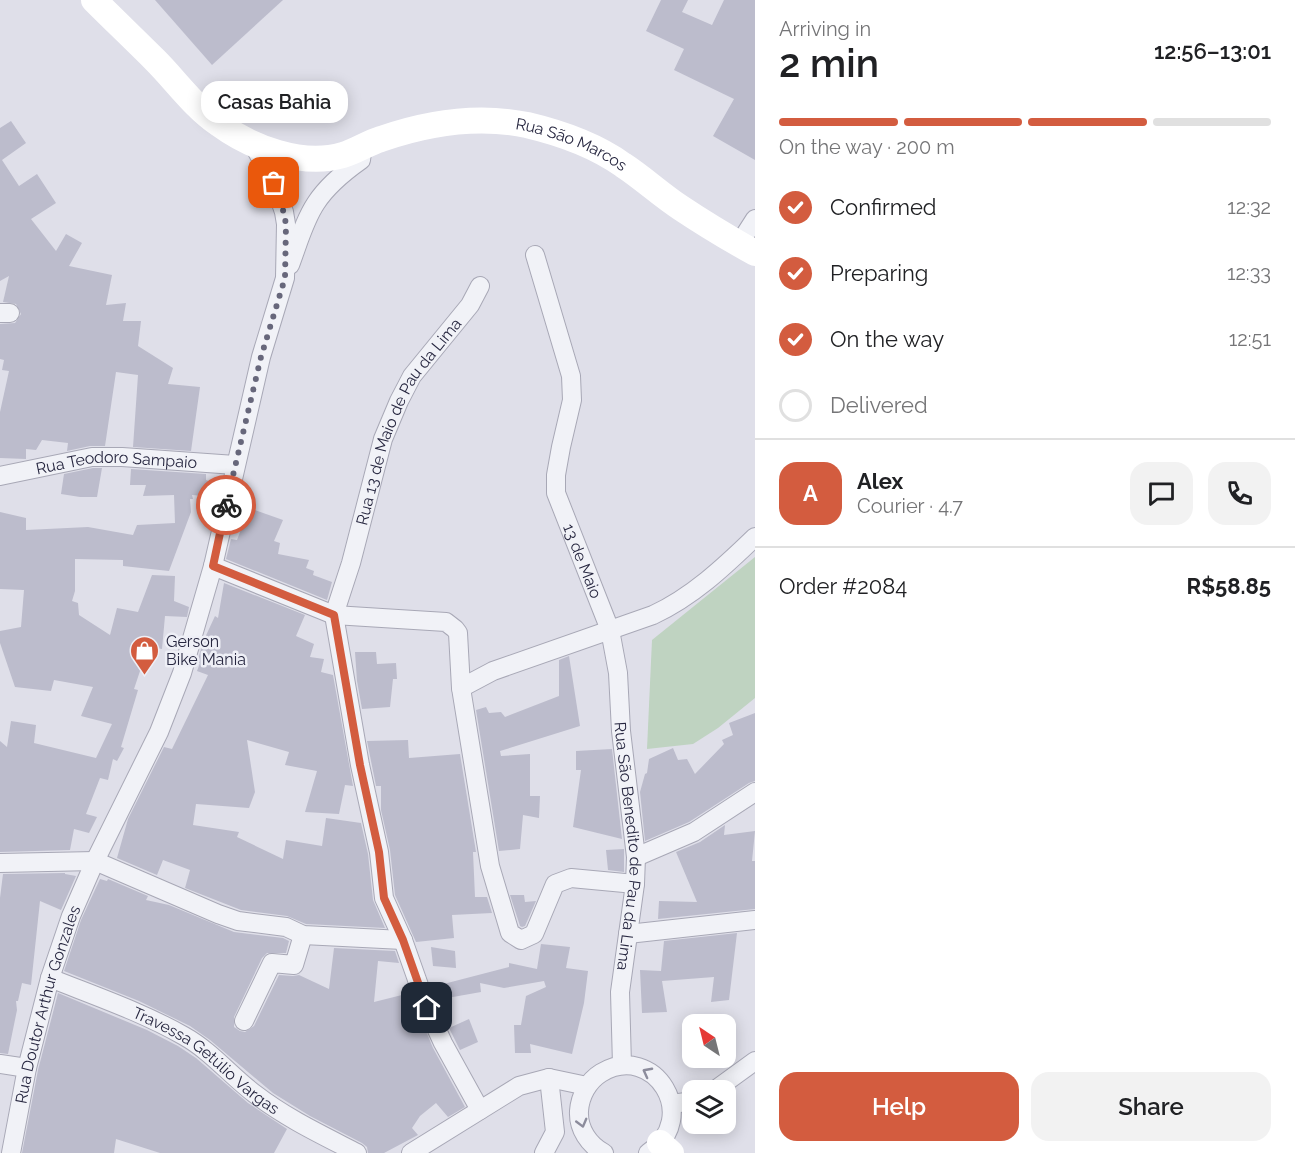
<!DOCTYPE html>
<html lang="en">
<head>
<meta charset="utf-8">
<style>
	body { margin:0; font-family:Raleway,sans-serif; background:#f2f2f2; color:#202124; height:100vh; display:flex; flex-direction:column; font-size:22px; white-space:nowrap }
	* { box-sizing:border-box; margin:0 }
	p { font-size:20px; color:#757577 }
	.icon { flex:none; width:33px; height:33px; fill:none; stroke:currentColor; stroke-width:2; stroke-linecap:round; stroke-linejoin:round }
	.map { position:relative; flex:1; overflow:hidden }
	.sheet { display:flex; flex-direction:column; background:#fff; width:540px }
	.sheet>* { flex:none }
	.needle { width:39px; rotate:325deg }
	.tools { position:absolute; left:682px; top:1014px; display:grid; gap:12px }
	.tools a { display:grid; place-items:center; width:54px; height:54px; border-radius:12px; background:#fff; box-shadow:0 3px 15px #0003; font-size:30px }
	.pin { position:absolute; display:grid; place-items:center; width:51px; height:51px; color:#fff; margin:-26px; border-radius:12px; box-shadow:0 3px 9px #0006 }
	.courier { position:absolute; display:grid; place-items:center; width:60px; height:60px; margin:-30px; border:4px solid #d35c3f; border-radius:50%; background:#fff; color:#222; box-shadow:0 2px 8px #0007 }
	.bubble { position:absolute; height:42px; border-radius:18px; background:#fff; box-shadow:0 3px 15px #0003; font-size:20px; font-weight:600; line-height:42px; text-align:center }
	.head em { font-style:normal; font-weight:600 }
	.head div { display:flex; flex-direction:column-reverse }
	.head { display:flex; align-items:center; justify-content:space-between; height:102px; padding:0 24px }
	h1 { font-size:39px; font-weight:600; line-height:45px }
	.bar { display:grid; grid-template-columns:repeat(4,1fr); gap:9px 6px; align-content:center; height:72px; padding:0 24px }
	.bar i { height:8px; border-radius:4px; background:#e0e0e0 }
	.bar .selected { background:#d35c3f }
	.bar p { grid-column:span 4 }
	.line { display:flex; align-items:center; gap:15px; padding:0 24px; border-top:2px solid #e0e0e0 }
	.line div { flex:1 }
	.round { display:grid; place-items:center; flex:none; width:63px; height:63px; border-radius:18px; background:#f2f2f2 }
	ol { padding:0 24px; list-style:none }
	li { display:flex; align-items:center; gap:18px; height:66px }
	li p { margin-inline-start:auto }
	li .icon { padding:6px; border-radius:50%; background:#d35c3f; color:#fff; stroke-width:4 }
	li:last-child { color:#757577 }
	li i { width:33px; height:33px; border:3px solid #e0e0e0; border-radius:50% }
	.primary-button { display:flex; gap:12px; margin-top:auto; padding:12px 24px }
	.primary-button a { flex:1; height:69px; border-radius:18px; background:#d35c3f; color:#fff; font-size:24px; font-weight:600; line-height:69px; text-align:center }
	.primary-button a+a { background:#f2f2f2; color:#202124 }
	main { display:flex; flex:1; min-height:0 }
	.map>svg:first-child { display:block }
	.green { fill:#bfd3c1 }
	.building { fill:#bcbccc }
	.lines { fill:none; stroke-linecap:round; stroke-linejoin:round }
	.street-casing { stroke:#a8a8b6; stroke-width:20 }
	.street { stroke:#f1f2f7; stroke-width:18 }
	.secondary { stroke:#fff; stroke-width:26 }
	.oneway { stroke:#8c8c9c }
	.done { stroke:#67677b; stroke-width:6; stroke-dasharray:0 10.8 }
	.route { stroke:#d35c3f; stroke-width:8 }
	.labels { text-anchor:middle; stroke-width:5; stroke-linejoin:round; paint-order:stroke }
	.street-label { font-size:16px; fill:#272740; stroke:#eeeff6 }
	.poi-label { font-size:16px; fill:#272740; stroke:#eeeff6; text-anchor:start }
</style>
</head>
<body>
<main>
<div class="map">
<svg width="755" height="1153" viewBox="0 0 755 1153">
	<rect width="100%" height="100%" fill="#dfdfe9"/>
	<!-- green -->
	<polygon class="green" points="755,557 755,698 718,728 693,744 647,749 652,640"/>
	<!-- building -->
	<g class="building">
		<polygon points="155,0 283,0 212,65"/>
		<polygon points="661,0 688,0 682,12 712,25 724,0 755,0 755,160 713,136 734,99 674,70 684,49 646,31"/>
		<polygon points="11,121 26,143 2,160 19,186 37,174 56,203 31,219 56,251 66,234 82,243 69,266 112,275 106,305 126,303 123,321 141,321 138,346 173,368 168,384 200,387 191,451 133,447 138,375 116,372 105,446 90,446 67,451 68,443 42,440 36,450 26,449 26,459 0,458 0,412 9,371 2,370 4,360 0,359 0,324 15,323 21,314 16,304 3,302 9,276 0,281 0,128"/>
		<polygon points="93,468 102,468 97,497 80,497 61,494 64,474"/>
		<polygon points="131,469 206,474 206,480 220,485 217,497 192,495 193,499 190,499 191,512 169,571 123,566 123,560 75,559 75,591 72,601 78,603 79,615 110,635 117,608 138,612 152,575 175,576 174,601 189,607 187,617 165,616 162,649 156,648 151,664 143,662 134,689 138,690 121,747 124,748 117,761 113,759 108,780 100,778 86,814 97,817 89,833 74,829 70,850 0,852 0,741 7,747 11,721 36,725 34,743 96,758 112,724 81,716 93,687 54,680 51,691 15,687 0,643 0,631 21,627 24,590 0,589 0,512 26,518 26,530 88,527 133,535 137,525 175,523 174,495 143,496 146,485 130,485"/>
		<polygon points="249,508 283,520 274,541 280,543 278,554 309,560 306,568 314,571 313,575 332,582 327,600 226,559 231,539 237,540"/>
		<polygon points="224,583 305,615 296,636 314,644 310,657 324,659 321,672 333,675 353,786 345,785 339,814 305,812 317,771 285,765 289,752 247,740 255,792 249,808 196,804 193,825 239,832 237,837 283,859 286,840 322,846 326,818 361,823 368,854 373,900 385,928 306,924 287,916 241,910 185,888 190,870 163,860 157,875 117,858 128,819 164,747 172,749 208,675 197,671 200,663 197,663 203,642 215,616 218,618"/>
		<polygon points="355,652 376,652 377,664 396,663 397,679 393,679 390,707 362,709 357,681"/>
		<polygon points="569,656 580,726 500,751 501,756 530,754 530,796 540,796 539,818 523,815 520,849 499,851 476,710 486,707 489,713 501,712 505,717 559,696 559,660"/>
		<polygon points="755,713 755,781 749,783 689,822 645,841 640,792 645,774 647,773 649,759 673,748 678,760 687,759 695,774 724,744 722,740 733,735 729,723"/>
		<polygon points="408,740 409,758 460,754 476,852 473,852 475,897 487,897 492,913 452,915 454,938 416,942 395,895 390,850 381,810 381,786 376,786 367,741"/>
		<polygon points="612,749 622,839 573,827 581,770 576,770 576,751"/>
		<polygon points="725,825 724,835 755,831 752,861 755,861 755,909 658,919 659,901 697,902 676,852 700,842"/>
		<polygon points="624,849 624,872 608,870 606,850"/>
		<polygon points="65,873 65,874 76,876 61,910 40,901 31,985 22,983 18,1001 16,1001 17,1010 8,1054 0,1053 0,898 3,874"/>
		<polygon points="100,879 107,881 108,879 148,896 146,900 169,905 234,932 283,938 289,941 286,953 267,953 262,958 234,1017 234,1027 240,1031 245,1032 254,1026 279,975 293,976 299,975 329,989 334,948 395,951 399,963 378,961 374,1002 410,993 433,1048 465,1107 448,1117 436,1103 420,1116 412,1128 418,1135 384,1153 368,1153 367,1147 362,1143 310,1116 273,1093 210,1040 190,1026 139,1001 64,971 81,920"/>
		<polygon points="510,895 524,895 525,902 536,901 525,926 522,927 520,926"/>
		<polygon points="737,933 729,1000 711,1002 714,977 662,981 667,1012 642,1013 640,970 661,971 664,941"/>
		<polygon points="541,944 570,947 566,968 588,971 584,1003 572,1054 530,1044 531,1053 515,1053 514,1025 521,1025 526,996 546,987 544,981 504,988 480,983 481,992 436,1000 432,987 509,967 509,963 537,969"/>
		<polygon points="431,947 455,951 456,968 433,966"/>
		<polygon points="58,993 147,1030 178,1046 196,1058 248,1103 287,1129 274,1153 160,1153 116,1139 114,1153 22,1153 38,1070"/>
		<polygon points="469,1019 478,1042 460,1050 449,1028"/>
	</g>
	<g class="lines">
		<defs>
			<g id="street">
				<polyline points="739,244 755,219"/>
				<path id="s1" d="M535 255 571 376 572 400 561 447 556 475V493L610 630 618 673 621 731 636 857 635 884 620 992 622 1065"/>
				<path d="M290 265C298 244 304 221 316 203 327 186 344 172 361 160L363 145"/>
				<polyline points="0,313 10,313"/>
				<path id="s2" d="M0 476 92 457H122L235 465"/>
				<path d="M213 566 334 615 446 622 455 629 458 633 461 688 493 671 653 615C692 597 724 567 755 537"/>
				<polyline points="461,688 490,866 510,933 521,940 534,934 555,884 571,878 635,884"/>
				<polyline points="636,857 694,832 755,792"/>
				<polyline points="0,863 95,861 218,914 238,921 286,927 303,935 403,940"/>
				<polyline points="628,934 755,920"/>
				<path id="s3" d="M50 978C95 996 142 1012 184 1036 211 1051 231 1076 255 1094 286 1118 322 1135 357 1153"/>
				<polyline points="244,1021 272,963 294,965 303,935"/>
				<polyline points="0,1064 27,1068"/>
				<polyline points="715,1090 755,1061"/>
				<polyline points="672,1104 693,1101"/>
				<path id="s4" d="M480 1110 443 1043 427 1008 403 940 384 898 379 852 360 765 334 615 351 563 383 439 399 401 412 376 470 305 480 286"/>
				<path id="s5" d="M11 1153 27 1068 50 978 71 916 95 861 159 732 182 673 213 566 261 357 285 278 286 224 284 212 274 183 253 144"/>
				<polyline points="411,1153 519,1086 549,1078 587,1086"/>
				<polyline points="544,1153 555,1132 549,1078"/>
				<path d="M604 1153C589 1145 578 1129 579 1111 580 1096 588 1081 601 1073 654 1041 702 1118 648 1153"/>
			</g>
		</defs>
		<!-- street casing -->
		<use href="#street" class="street-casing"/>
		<!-- street -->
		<use href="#street" class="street"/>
		<!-- secondary -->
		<g class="secondary">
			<path id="s6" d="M94 0C114 20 135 40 155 60 176 81 194 107 219 124 252 148 302 167 343 155 356 151 368 143 381 139 427 123 478 115 527 125 561 133 595 145 623 165 643 178 661 195 681 208 705 224 730 239 755 253"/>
			<polyline points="660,1143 671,1153"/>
		</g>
	</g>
	<!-- one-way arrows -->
	<defs><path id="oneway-chevron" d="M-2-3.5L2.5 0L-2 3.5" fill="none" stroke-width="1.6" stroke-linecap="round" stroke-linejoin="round" transform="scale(1.5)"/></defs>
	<g class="oneway">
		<use href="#oneway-chevron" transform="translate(647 1072) rotate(-152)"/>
		<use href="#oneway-chevron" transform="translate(582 1123) rotate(75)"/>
	</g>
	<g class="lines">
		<!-- done -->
		<polyline class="done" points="226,505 261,357 285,278 286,224 281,201 274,183"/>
		<!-- route -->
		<polyline class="route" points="226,505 213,566 334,615 360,765 379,852 384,898 403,940 427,1008"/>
	</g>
	<!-- icons -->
	<defs>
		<symbol id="shop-pin" viewBox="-11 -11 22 30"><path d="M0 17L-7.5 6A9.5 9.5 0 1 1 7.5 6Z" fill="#d35c3f" stroke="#eeeff6"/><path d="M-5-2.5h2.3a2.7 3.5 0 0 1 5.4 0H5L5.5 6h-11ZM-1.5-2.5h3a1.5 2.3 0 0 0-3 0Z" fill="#fff"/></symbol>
	</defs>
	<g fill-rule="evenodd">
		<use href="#shop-pin" x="128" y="634" width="33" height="45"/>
	</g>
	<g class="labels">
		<!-- street labels -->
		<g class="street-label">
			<text dy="6" stroke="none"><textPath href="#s6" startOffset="546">Rua São Marcos</textPath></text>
			<text dy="6" stroke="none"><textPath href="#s4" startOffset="730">Rua 13 de Maio de Pau da Lima</textPath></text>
			<text dy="6" stroke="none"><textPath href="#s2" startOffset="118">Rua Teodoro Sampaio</textPath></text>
			<text dy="6" stroke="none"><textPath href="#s1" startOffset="318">13 de Maio</textPath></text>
			<text dy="6" stroke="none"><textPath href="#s1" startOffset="610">Rua São Benedito de Pau da Lima</textPath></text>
			<text dy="6" stroke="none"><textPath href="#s5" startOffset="153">Rua Doutor Arthur Gonzales</textPath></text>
			<text dy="6" stroke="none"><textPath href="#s3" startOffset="178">Travessa Getúlio Vargas</textPath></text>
		</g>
		<!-- poi labels -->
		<g class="poi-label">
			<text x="166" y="647">Gerson<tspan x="166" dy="18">Bike Mania</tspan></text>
		</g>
	</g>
</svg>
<div class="tools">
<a><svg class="needle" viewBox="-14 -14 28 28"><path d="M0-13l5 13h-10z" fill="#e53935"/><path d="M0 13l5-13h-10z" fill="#757577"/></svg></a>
<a><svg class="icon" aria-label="layers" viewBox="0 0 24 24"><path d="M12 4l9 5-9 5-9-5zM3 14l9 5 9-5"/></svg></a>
</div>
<div class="pin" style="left:274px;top:183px;background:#ea580c"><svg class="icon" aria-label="bag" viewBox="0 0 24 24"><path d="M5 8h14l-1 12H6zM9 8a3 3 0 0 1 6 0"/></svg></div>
<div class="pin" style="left:427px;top:1008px;background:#1f2937"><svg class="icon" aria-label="home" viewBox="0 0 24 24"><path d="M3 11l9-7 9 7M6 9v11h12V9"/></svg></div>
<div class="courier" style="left:226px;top:505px"><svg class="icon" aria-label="bike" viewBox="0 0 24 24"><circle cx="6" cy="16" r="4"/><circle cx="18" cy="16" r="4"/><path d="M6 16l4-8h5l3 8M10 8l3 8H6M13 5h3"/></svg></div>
<div class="bubble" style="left:201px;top:81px;width:147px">Casas Bahia</div>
</div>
<section class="sheet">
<div class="head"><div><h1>2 min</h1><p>Arriving in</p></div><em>12:56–13:01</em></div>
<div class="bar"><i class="selected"></i><i class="selected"></i><i class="selected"></i><i></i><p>On the way · 200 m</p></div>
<ol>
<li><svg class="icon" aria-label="check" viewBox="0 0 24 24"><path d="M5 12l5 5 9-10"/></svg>Confirmed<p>12:32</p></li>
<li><svg class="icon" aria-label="check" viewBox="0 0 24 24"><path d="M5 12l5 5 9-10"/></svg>Preparing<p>12:33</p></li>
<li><svg class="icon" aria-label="check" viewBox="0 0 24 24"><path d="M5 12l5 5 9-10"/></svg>On the way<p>12:51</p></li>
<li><i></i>Delivered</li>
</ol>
<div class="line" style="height:108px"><b class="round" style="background:#d35c3f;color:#fff">A</b><div><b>Alex</b><p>Courier · 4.7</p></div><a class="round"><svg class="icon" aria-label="chat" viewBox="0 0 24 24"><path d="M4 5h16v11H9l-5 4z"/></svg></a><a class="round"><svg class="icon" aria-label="phone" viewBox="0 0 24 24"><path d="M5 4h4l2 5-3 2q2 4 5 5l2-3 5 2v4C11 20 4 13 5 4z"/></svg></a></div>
<div class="line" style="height:78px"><div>Order #2084</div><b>R$58.85</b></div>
<div class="primary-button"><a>Help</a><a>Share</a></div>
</section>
</main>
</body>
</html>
